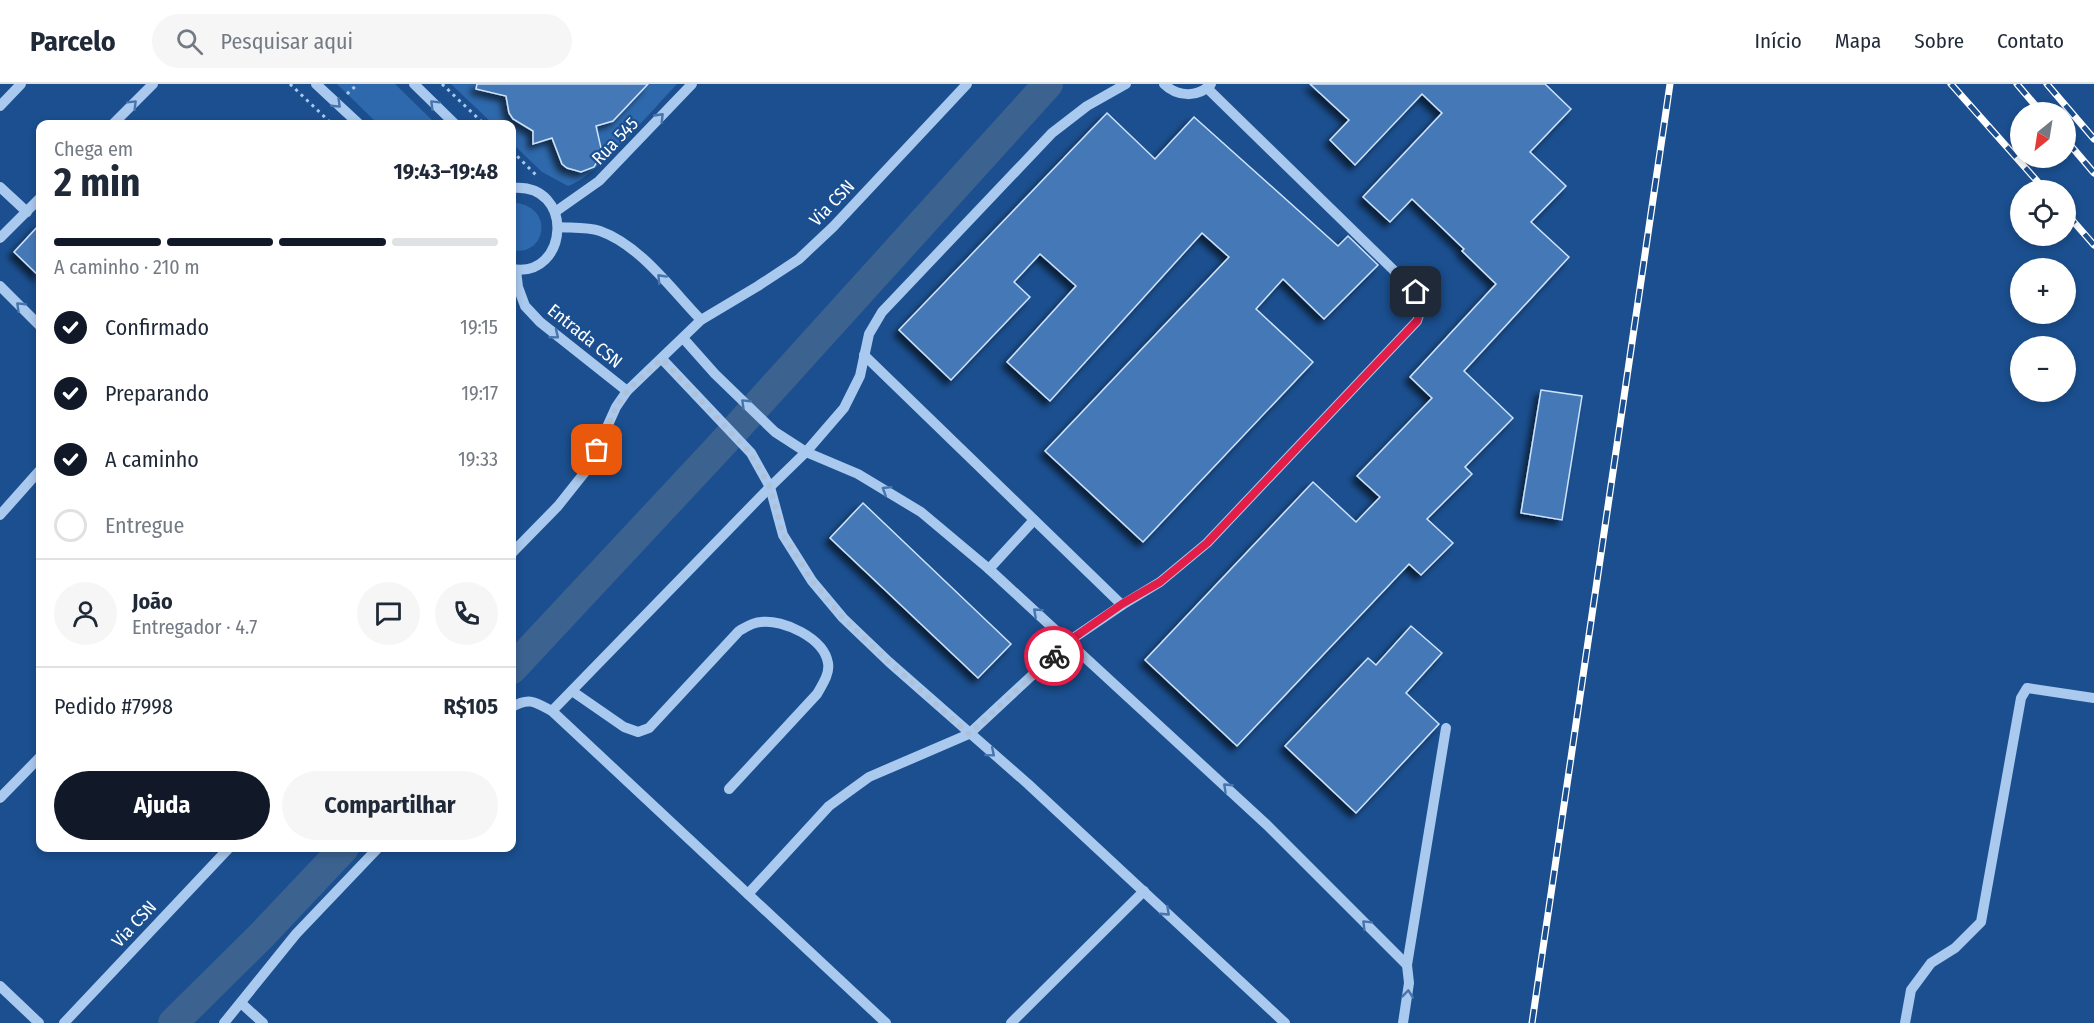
<!DOCTYPE html>
<html lang="pt">
<head>
<meta charset="utf-8">
<style>
	body { margin:0; font-family:"Fira Sans Condensed",sans-serif; background:#f6f6f7; color:#1f2937; height:100vh; display:flex; flex-direction:column; font-size:22px; white-space:nowrap }
	* { box-sizing:border-box; margin:0 }
	p { font-size:20px; color:#747a83 }
	.icon { flex:none; width:33px; height:33px; fill:none; stroke:currentColor; stroke-width:2; stroke-linecap:round; stroke-linejoin:round }
	.map { position:relative; flex:1; overflow:hidden }
	.drawer { position:absolute; left:36px; top:36px; width:480px; height:732px; display:flex; flex-direction:column; background:#fff; border-radius:12px; box-shadow:0 3px 9px #0003 }
	.drawer>* { flex:none }
	.needle { width:39px; rotate:210deg }
	.controls { position:absolute; left:2010px; top:18px; display:grid; gap:12px }
	.controls a { display:grid; place-items:center; width:66px; height:66px; border-radius:50%; background:#fff; box-shadow:0 3px 9px #0003; font-size:30px }
	.pin { position:absolute; display:grid; place-items:center; width:51px; height:51px; color:#fff; margin:-26px; border-radius:12px; box-shadow:0 3px 9px #0006 }
	.courier { position:absolute; display:grid; place-items:center; width:60px; height:60px; margin:-30px; border:4px solid #e11d48; border-radius:50%; background:#fff; color:#222; box-shadow:0 2px 8px #0007 }
	.summary em { font-style:normal; font-weight:700 }
	.summary div { display:flex; flex-direction:column-reverse }
	.summary { display:flex; align-items:center; justify-content:space-between; height:102px; padding:0 18px }
	h1 { font-size:39px; font-weight:700; line-height:45px }
	.bar { display:grid; grid-template-columns:repeat(4,1fr); gap:9px 6px; align-content:center; height:72px; padding:0 18px }
	.bar i { height:8px; border-radius:4px; background:#e0e1e3 }
	.bar .on { background:#111827 }
	.bar p { grid-column:span 4 }
	.line { display:flex; align-items:center; gap:15px; padding:0 18px; border-top:2px solid #e0e1e3 }
	.line div { flex:1 }
	.round { display:grid; place-items:center; flex:none; width:63px; height:63px; border-radius:32px; background:#f6f6f7 }
	ol { padding:0 18px; list-style:none }
	li { display:flex; align-items:center; gap:18px; height:66px }
	li p { margin-inline-start:auto }
	li .icon { padding:6px; border-radius:50%; background:#111827; color:#fff; stroke-width:4 }
	li:last-child { color:#747a83 }
	li i { width:33px; height:33px; border:3px solid #e0e1e3; border-radius:50% }
	.button { display:flex; gap:12px; margin-top:auto; padding:12px 18px }
	.button a { flex:1; height:69px; border-radius:36px; background:#111827; color:#fff; font-size:24px; font-weight:700; line-height:69px; text-align:center }
	.button a+a { background:#f6f6f7; color:#1f2937 }
	header { display:flex; align-items:center; gap:36px; box-sizing:border-box; height:84px; padding:0 30px; background:#fff; border-bottom:2px solid #e0e1e3 }
	header strong { font-size:28px }
	nav { display:flex; gap:33px; margin-inline-start:auto; font-size:21px }
	.search { width:420px; height:54px; background:#f6f6f7; display:flex; align-items:center; gap:15px; box-sizing:border-box; padding:0 21px; border-radius:33px; color:#747a83; font-size:22px }
	.map>svg:first-child { display:block }
	.green { fill:#2e69ad }
	.lines { fill:none; stroke-linecap:round; stroke-linejoin:round }
	.river { stroke:#3c6290; stroke-width:30 }
	.building { fill:#4478b7; stroke:#cfe3fa; stroke-width:1.5; filter:url(#shadow) }
	.path { stroke:#a9c9ee; stroke-width:3; stroke-dasharray:3 4.5; stroke-linecap:butt }
	.minor { stroke:#a9c9ee; stroke-width:10 }
	.rail-casing { stroke:#fff; stroke-width:7 }
	.rail { stroke:#1b4f8f; stroke-width:4.5; stroke-dasharray:14; stroke-linecap:butt }
	.oneway { stroke:#4674ac }
	.done { stroke:#afc1d8; stroke-width:6; stroke-dasharray:0 10.8 }
	.route { stroke:#e11d48; stroke-width:8 }
	.labels { text-anchor:middle; stroke-width:4.5; stroke-linejoin:round; paint-order:stroke }
	.street-label { font-size:18px; fill:#fff; stroke:#1b4f8f }
</style>
</head>
<body>
<header>
<strong>Parcelo</strong>
<div class="search"><svg class="icon" aria-label="search" viewBox="0 0 24 24"><circle cx="10" cy="10" r="6"/><path d="M15 15l6 6"/></svg>Pesquisar aqui</div>
<nav><a>Início</a><a>Mapa</a><a>Sobre</a><a>Contato</a></nav>
</header>
<div class="map">
<svg width="2094" height="939" viewBox="0 0 2094 939">
	<defs>
		<filter id="shadow"><feDropShadow dx="-5" dy="5" stdDeviation="3" flood-color="#0009"/></filter>
	</defs>
	<rect width="100%" height="100%" fill="#1b4f8f"/>
	<!-- green -->
	<g class="green">
		<polygon points="337,0 395,0 436,40 378,40"/>
		<path d="M451 0H677C656 22 593 96 568 102L542 88 512 59V40H493Z"/>
		<path d="M517 119C555 125 545 173 512 166V120Z"/>
	</g>
	<g class="lines">
		<!-- river -->
		<g class="river">
			<polyline points="512,585 723,359 1048,0"/>
			<polyline points="173,939 262,851 344,764"/>
		</g>
	</g>
	<!-- building -->
	<g class="building">
		<polygon points="477,0 648,0 613,37 596,42 601,64 601,71 594,83 581,88 567,84 562,80 552,54 533,60 533,47 513,35 509,29 506,12 476,5"/>
		<polygon points="1310,0 1545,0 1571,25 1530,68 1566,102 1531,138 1569,173 1464,287 1513,334 1465,383 1472,390 1427,435 1453,459 1421,491 1409,480 1237,662 1145,576 1313,398 1356,438 1380,413 1357,392 1432,314 1410,293 1496,200 1462,167 1464,165 1412,115 1390,138 1363,113 1442,29 1422,10 1355,81 1330,56 1349,36"/>
		<polygon points="1107,29 1155,75 1194,33 1338,162 1348,152 1378,181 1324,235 1283,195 1256,225 1313,278 1143,458 1045,367 1229,173 1202,149 1050,317 1007,278 1076,202 1040,170 1014,198 1030,213 951,296 899,246"/>
		<polygon points="40,140 40,193 14,168"/>
		<polygon points="1541,306 1582,312 1562,436 1521,429"/>
		<polygon points="863,419 1011,560 978,594 830,454"/>
		<polygon points="1411,542 1442,569 1406,609 1439,640 1356,729 1285,662 1368,574 1376,581"/>
	</g>
	<g class="lines">
		<!-- path -->
		<g class="path">
			<polyline points="290,0 332,40"/>
			<polyline points="442,0 484,40"/>
			<polyline points="347,10 358,0"/>
			<polyline points="512,67 538,93"/>
		</g>
		<!-- minor -->
		<g class="minor">
			<polyline points="316,0 359,40"/>
			<polyline points="414,0 455,40"/>
			<path d="M1164 0C1177 13 1198 14 1211 0"/>
			<polyline points="0,22 21,0"/>
			<polyline points="113,40 153,0"/>
			<polyline points="0,103 27,128"/>
			<path d="M512 104C576 98 569 195 512 185"/>
			<polyline points="555,128 599,97 692,0"/>
			<path d="M558 143C571 144 588 143 600 147 640 161 672 206 701 236"/>
			<polyline points="0,154 40,114"/>
			<polyline points="516,186 518,203 525,222 540,238 627,307"/>
			<polyline points="0,202 40,242"/>
			<polyline points="683,254 715,290 775,348 806,368 858,390 921,428 989,485 1267,741 1407,881"/>
			<polyline points="864,271 1122,521"/>
			<polyline points="662,275 751,369 770,403 783,451 812,497 843,534 889,578 1028,700 1285,939"/>
			<polyline points="0,431 40,386"/>
			<polyline points="512,469 558,422 589,383 616,323 627,307 701,236 758,202 799,175 833,143 967,0"/>
			<polyline points="989,485 1034,436"/>
			<path d="M572 607 624 643 638 648 649 644 739 547C746 543 753 538 761 538 783 535 824 554 828 579 830 590 822 601 817 610L729 705"/>
			<path d="M512 623C529 613 535 618 552 627L886 939"/>
			<polyline points="552,627 770,403 806,368 844,324 860,292 869,250 882,228 1052,49 1087,22 1126,0"/>
			<polyline points="0,714 40,673"/>
			<polyline points="748,810 829,722 869,693 969,650 1069,557 1122,521 1160,498 1207,459 1417,237 1422,222 1416,208 1207,4"/>
			<polyline points="0,902 39,939"/>
			<polyline points="241,919 263,939"/>
			<polyline points="64,939 229,764"/>
			<polyline points="224,939 296,850 378,764"/>
			<polyline points="1011,939 1144,807"/>
			<polyline points="1403,939 1409,899 1407,881 1446,644"/>
			<polyline points="1905,939 1911,906 1931,879 1955,864 1981,838 2021,614 2027,604 2094,614"/>
		</g>
		<defs>
			<g id="rail">
				<polyline points="1951,0 2045,106"/>
				<polyline points="2017,0 2041,28"/>
				<polyline points="2047,0 2094,55"/>
				<polyline points="2066,56 2094,89"/>
				<polyline points="2066,129 2094,161"/>
				<polyline points="1532,939 1670,0"/>
			</g>
		</defs>
		<!-- rail casing -->
		<use href="#rail" class="rail-casing"/>
		<!-- rail -->
		<use href="#rail" class="rail"/>
	</g>
	<!-- one-way arrows -->
	<defs><path id="oneway-chevron" d="M-2-3.5L2.5 0L-2 3.5" fill="none" stroke-width="1.6" stroke-linecap="round" stroke-linejoin="round" transform="scale(1.5)"/></defs>
	<g class="oneway">
		<use href="#oneway-chevron" transform="translate(133 20) rotate(-45)"/>
		<use href="#oneway-chevron" transform="translate(337 20) rotate(44)"/>
		<use href="#oneway-chevron" transform="translate(434 20) rotate(-135)"/>
		<use href="#oneway-chevron" transform="translate(660 33) rotate(-46)"/>
		<use href="#oneway-chevron" transform="translate(661 194) rotate(-133)"/>
		<use href="#oneway-chevron" transform="translate(20 222) rotate(-136)"/>
		<use href="#oneway-chevron" transform="translate(555 251) rotate(39)"/>
		<use href="#oneway-chevron" transform="translate(745 319) rotate(-136)"/>
		<use href="#oneway-chevron" transform="translate(886 406) rotate(-148)"/>
		<use href="#oneway-chevron" transform="translate(1037 528) rotate(-138)"/>
		<use href="#oneway-chevron" transform="translate(991 669) rotate(40)"/>
		<use href="#oneway-chevron" transform="translate(1227 703) rotate(-137)"/>
		<use href="#oneway-chevron" transform="translate(1166 828) rotate(43)"/>
		<use href="#oneway-chevron" transform="translate(1366 840) rotate(-135)"/>
		<use href="#oneway-chevron" transform="translate(1408 910) rotate(-84)"/>
	</g>
	<g class="lines">
		<!-- done -->
		<polyline class="done" points="597,366 616,323 627,307 662,275 750,369 770,403 783,451 812,497 843,534 889,578 969,650 1054,572"/>
		<!-- route -->
		<polyline class="route" points="1054,572 1069,557 1122,520 1160,498 1207,459 1417,237 1422,222 1416,208"/>
	</g>
	<g class="labels">
		<!-- street labels -->
		<g class="street-label">
			<text transform="translate(615 57) rotate(-46)" y="6">Rua 545</text>
			<text transform="translate(832 119) rotate(-46)" y="6">Via CSN</text>
			<text transform="translate(585 252) rotate(39)" y="6">Entrada CSN</text>
			<text transform="translate(134 840) rotate(-47)" y="6">Via CSN</text>
		</g>
	</g>
</svg>
<div class="controls">
<a><svg class="needle" viewBox="-14 -14 28 28"><path d="M0-13l5 13h-10z" fill="#e53935"/><path d="M0 13l5-13h-10z" fill="#747a83"/></svg></a>
<a><svg class="icon" aria-label="locate" viewBox="0 0 24 24"><circle cx="12" cy="12" r="6"/><path d="M12 2v4M12 18v4M2 12h4M18 12h4"/></svg></a>
<a>+</a>
<a>−</a>
</div>
<div class="pin" style="left:597px;top:366px;background:#ea580c"><svg class="icon" aria-label="bag" viewBox="0 0 24 24"><path d="M5 8h14l-1 12H6zM9 8a3 3 0 0 1 6 0"/></svg></div>
<div class="pin" style="left:1416px;top:208px;background:#1f2937"><svg class="icon" aria-label="home" viewBox="0 0 24 24"><path d="M3 11l9-7 9 7M6 9v11h12V9"/></svg></div>
<div class="courier" style="left:1054px;top:572px"><svg class="icon" aria-label="bike" viewBox="0 0 24 24"><circle cx="6" cy="16" r="4"/><circle cx="18" cy="16" r="4"/><path d="M6 16l4-8h5l3 8M10 8l3 8H6M13 5h3"/></svg></div>
<section class="drawer">
<div class="summary"><div><h1>2 min</h1><p>Chega em</p></div><em>19:43–19:48</em></div>
<div class="bar"><i class="on"></i><i class="on"></i><i class="on"></i><i></i><p>A caminho · 210 m</p></div>
<ol>
<li><svg class="icon" aria-label="check" viewBox="0 0 24 24"><path d="M5 12l5 5 9-10"/></svg>Confirmado<p>19:15</p></li>
<li><svg class="icon" aria-label="check" viewBox="0 0 24 24"><path d="M5 12l5 5 9-10"/></svg>Preparando<p>19:17</p></li>
<li><svg class="icon" aria-label="check" viewBox="0 0 24 24"><path d="M5 12l5 5 9-10"/></svg>A caminho<p>19:33</p></li>
<li><i></i>Entregue</li>
</ol>
<div class="line" style="height:108px"><a class="round"><svg class="icon" aria-label="person" viewBox="0 0 24 24"><circle cx="12" cy="8" r="4"/><path d="M4 21q1-7 8-7t8 7"/></svg></a><div><b>João</b><p>Entregador · 4.7</p></div><a class="round"><svg class="icon" aria-label="chat" viewBox="0 0 24 24"><path d="M4 5h16v11H9l-5 4z"/></svg></a><a class="round"><svg class="icon" aria-label="phone" viewBox="0 0 24 24"><path d="M5 4h4l2 5-3 2q2 4 5 5l2-3 5 2v4C11 20 4 13 5 4z"/></svg></a></div>
<div class="line" style="height:78px"><div>Pedido #7998</div><b>R$105</b></div>
<div class="button"><a>Ajuda</a><a>Compartilhar</a></div>
</section>
</div>
</body>
</html>
